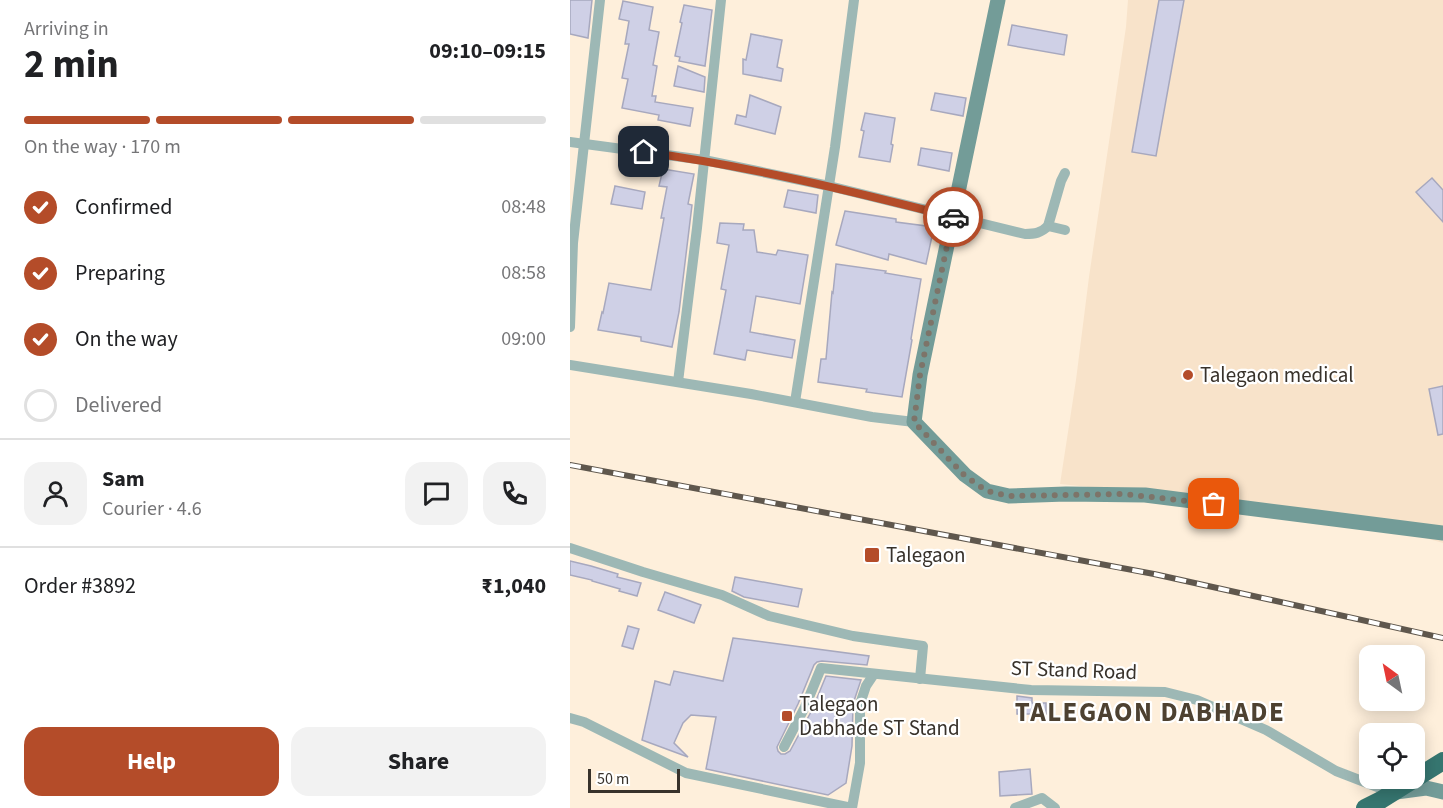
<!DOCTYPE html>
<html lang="en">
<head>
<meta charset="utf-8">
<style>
	body { margin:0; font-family:"Source Sans 3",sans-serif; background:#f2f2f2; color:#202124; height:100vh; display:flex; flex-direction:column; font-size:22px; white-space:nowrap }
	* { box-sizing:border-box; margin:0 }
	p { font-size:20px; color:#757577 }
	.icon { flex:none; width:33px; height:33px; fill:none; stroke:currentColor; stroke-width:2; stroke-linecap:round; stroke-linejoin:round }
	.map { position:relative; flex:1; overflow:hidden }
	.side { display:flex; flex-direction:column; background:#fff; width:570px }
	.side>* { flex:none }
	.needle { width:39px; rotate:327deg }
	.fabs { position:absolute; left:789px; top:645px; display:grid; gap:12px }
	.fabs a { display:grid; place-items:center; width:66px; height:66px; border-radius:12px; background:#fff; box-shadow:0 3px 15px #0003; font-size:30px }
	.scale { position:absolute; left:18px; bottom:15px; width:92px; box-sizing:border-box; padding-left:6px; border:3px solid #38322b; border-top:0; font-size:16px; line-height:21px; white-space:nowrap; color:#38322b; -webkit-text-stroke:4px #fff; paint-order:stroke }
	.pin { position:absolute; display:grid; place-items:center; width:51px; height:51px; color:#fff; margin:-26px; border-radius:12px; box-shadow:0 3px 9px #0006 }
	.courier { position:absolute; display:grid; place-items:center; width:60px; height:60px; margin:-30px; border:4px solid #b44c29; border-radius:50%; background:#fff; color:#222; box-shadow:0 2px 8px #0007 }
	.head em { font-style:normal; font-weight:700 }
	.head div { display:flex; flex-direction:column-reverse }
	.head { display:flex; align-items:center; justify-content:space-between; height:102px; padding:0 24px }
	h1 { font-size:39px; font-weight:700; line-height:45px }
	.bar { display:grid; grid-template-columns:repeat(4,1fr); gap:9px 6px; align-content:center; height:72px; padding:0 24px }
	.bar i { height:8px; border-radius:4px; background:#e0e0e0 }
	.bar .on { background:#b44c29 }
	.bar p { grid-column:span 4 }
	.line { display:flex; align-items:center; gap:15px; padding:0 24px; border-top:2px solid #e0e0e0 }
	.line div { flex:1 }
	.round { display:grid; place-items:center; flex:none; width:63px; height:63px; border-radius:18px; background:#f2f2f2 }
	ol { padding:0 24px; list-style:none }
	li { display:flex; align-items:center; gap:18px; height:66px }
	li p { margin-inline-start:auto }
	li .icon { padding:6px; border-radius:50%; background:#b44c29; color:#fff; stroke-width:4 }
	li:last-child { color:#757577 }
	li i { width:33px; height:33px; border:3px solid #e0e0e0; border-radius:50% }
	.cta { display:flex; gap:12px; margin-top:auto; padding:12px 24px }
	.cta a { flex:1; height:69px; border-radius:18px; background:#b44c29; color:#fff; font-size:24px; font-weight:700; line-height:69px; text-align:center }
	.cta a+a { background:#f2f2f2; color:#202124 }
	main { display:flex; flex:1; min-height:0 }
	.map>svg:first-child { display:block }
	.built { fill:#f8e3ca }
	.building { fill:#cfd0e6; stroke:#a7a8be; stroke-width:1.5 }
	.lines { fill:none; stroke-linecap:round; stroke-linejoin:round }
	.street { stroke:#9db8b5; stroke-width:10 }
	.secondary { stroke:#739c98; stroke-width:15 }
	.highway { stroke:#367670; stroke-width:18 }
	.rail-casing { stroke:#5f574d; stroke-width:6 }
	.rail { stroke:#fff; stroke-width:4; stroke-dasharray:11; stroke-linecap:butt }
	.done { stroke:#7d7469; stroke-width:6; stroke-dasharray:0 10.8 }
	.route { stroke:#b44c29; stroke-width:8 }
	.poi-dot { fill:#b44c29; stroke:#fff; stroke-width:2 }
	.labels { text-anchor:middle; stroke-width:4.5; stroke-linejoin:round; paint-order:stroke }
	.poi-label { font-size:21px; fill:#38322b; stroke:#fff; text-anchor:start }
	.street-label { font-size:21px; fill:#38322b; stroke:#fff }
	.district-label { font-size:27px; font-weight:bold; letter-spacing:1.5px; fill:#4d4131; stroke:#fff }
</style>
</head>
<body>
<main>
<section class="side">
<div class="head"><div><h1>2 min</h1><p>Arriving in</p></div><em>09:10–09:15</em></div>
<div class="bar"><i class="on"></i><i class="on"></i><i class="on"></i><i></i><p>On the way · 170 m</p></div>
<ol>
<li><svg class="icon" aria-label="check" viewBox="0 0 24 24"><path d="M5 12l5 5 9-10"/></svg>Confirmed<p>08:48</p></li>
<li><svg class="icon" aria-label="check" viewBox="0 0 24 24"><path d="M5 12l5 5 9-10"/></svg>Preparing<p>08:58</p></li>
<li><svg class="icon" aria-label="check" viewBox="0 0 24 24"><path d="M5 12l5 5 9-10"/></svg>On the way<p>09:00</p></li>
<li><i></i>Delivered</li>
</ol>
<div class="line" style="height:108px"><a class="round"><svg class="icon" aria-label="person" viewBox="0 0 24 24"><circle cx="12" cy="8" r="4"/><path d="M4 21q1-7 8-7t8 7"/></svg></a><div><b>Sam</b><p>Courier · 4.6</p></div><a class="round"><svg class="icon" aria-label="chat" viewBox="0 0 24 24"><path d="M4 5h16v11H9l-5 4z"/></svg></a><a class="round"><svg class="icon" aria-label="phone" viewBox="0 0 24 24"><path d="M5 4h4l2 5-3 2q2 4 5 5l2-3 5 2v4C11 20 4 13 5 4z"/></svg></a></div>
<div class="line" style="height:78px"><div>Order #3892</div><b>₹1,040</b></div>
<div class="cta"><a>Help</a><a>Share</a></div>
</section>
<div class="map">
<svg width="873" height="808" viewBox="0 0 873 808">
	<rect width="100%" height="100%" fill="#feefdb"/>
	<!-- built -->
	<polygon class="built" points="558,0 873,0 873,543 827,530 589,494 490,484 506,380 519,277 556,27"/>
	<!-- building -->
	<g class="building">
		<polygon points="0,0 22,0 18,38 0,34"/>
		<polygon points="589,0 614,0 586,156 562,152"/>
		<polygon points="53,1 83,7 79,30 89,32 83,65 87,66 82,96 86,96 85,102 123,108 120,126 88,120 89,115 52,108 58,79 52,78 59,44 55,44 59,21 49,19"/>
		<polygon points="114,5 142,10 135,66 109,61 110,57 105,56 112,23 110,22"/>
		<polygon points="442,25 497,35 494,55 438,45"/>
		<polygon points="181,34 212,40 207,67 213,69 211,81 173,74 173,59 176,60"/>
		<polygon points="108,66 135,77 134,92 104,86"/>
		<polygon points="365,93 396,98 393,116 361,110"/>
		<polygon points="180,95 211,107 205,134 165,124 167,115 176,117"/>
		<polygon points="295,113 325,118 321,144 323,145 320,162 289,157 294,131 291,130"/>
		<polygon points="351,148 382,153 379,171 348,165"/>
		<polygon points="93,169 124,174 118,204 122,205 109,312 102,347 71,341 71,337 28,330 32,312 33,313 39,283 81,290 94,218 91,218 97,187 89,186"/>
		<polygon points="862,178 873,190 873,222 846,192"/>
		<polygon points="45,186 75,192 72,209 41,204"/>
		<polygon points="218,190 248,195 246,213 214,207"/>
		<polygon points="275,211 326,219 326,222 364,227 356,264 319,254 318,260 266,245"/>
		<polygon points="150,223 174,224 173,230 184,230 187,252 206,255 208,250 238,255 230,304 186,296 180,332 225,340 222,358 177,350 175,360 144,354 156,290 151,289 159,245 147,243"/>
		<polygon points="266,264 316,271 315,273 351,279 341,339 342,340 332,397 296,392 297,389 248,382 251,359 256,359 262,292 263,293"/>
		<polygon points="873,386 873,434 868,435 859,389"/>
		<polygon points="0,561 21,566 48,574 47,577 71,583 67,596 49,591 50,589 22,581 22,580 0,575"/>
		<polygon points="165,577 232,589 228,607 174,597 162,591"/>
		<polygon points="95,592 131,605 124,623 88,610"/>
		<polygon points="58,626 69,629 63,649 52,646"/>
		<polygon points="163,638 299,656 297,665 252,661 247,662 244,665 228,704 207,747 208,751 211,754 215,754 220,751 242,710 256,676 291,680 283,704 282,746 276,783 258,795 136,769 146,717 121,715 113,723 104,743 118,757 72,740 85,681 100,685 104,671 153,681"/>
		<polygon points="447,696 462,698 462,703 476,703 476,714 447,714"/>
		<polygon points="460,769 462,794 430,796 429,772"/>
	</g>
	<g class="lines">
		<!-- street -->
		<g class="street">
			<path d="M0 142 134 160 259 186 455 234C465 234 471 233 478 226L491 181 495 173"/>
			<polyline points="478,226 495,230"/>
			<polyline points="0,327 3,243 30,0"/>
			<polyline points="0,365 181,394 302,417 344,422"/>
			<polyline points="108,382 127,228 151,0"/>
			<polyline points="225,402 265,147 284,0"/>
			<polyline points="0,548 73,572 152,595 199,616 283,636 353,646 350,679"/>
			<polyline points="0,718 14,722 116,773 282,808"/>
			<polyline points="214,747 235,707 251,668 461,690 595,692 627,700 696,730 766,771 823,793"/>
			<polyline points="282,808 290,763 290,704 296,686 304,674"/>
			<polyline points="445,808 472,798 485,808"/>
		</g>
		<!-- secondary -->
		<g class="secondary">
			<polyline points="428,0 350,375 344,422 395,475 417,491 439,496 496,494 575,495 873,533"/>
			<polyline points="826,792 856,788 873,792"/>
		</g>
		<!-- highway -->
		<polyline class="highway" points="795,808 811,800 873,761"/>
		<defs>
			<polyline id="rail" points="0,465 584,574 873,638"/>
		</defs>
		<!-- rail casing -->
		<use href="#rail" class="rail-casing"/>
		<!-- rail -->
		<use href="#rail" class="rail"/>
	</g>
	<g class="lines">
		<!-- done -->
		<polyline class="done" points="383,217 350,375 344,422 395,476 417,491 439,496 554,494 644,504"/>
		<!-- route -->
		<path class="route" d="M74 152C179 166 281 191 383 217"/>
	</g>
	<!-- markers -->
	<g class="poi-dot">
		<circle cx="618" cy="375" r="6"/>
		<rect x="294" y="547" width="16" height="16" rx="3"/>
		<rect x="211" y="710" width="12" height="12" rx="3"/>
	</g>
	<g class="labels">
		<!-- poi labels -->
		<g class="poi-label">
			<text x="630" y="382">Talegaon medical</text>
			<text x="316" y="562">Talegaon</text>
			<text x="229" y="711">Talegaon<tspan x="229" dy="24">Dabhade ST Stand</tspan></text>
		</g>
		<!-- street labels -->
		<g class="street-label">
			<text transform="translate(504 670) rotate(2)" y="7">ST Stand Road</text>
		</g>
		<!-- district labels -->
		<g class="district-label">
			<text x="580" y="721">TALEGAON DABHADE</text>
		</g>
	</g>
</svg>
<div class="fabs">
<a><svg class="needle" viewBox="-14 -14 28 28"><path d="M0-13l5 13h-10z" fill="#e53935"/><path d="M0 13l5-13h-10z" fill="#757577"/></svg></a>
<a><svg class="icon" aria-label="locate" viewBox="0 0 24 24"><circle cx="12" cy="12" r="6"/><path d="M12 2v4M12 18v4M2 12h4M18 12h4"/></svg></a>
</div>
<div class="scale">50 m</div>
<div class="pin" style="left:644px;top:504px;background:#ea580c"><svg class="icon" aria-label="bag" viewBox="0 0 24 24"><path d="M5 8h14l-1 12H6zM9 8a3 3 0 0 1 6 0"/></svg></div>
<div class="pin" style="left:74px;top:152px;background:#1f2937"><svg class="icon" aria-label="home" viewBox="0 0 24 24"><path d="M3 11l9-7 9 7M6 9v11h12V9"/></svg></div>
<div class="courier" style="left:383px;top:217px"><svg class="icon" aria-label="car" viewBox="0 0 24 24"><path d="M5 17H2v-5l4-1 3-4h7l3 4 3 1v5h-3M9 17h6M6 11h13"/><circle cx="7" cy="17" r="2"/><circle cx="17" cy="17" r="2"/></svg></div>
</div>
</main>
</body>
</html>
